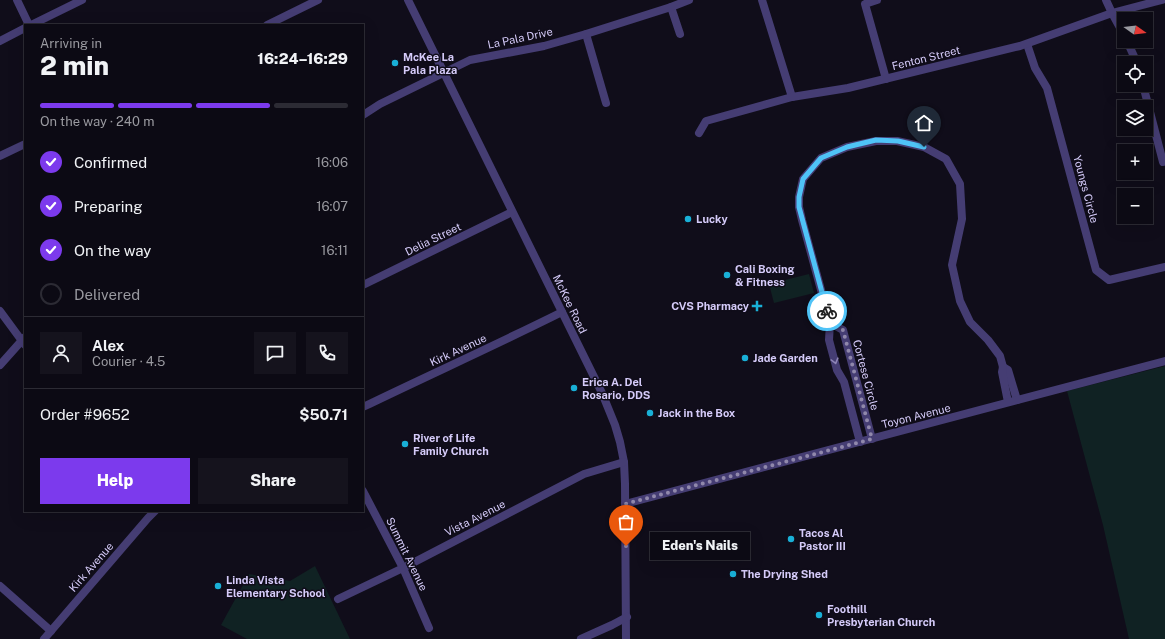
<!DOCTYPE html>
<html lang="en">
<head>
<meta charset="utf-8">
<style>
	body { margin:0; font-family:"Public Sans",sans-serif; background:#15131d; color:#f1f3f6; height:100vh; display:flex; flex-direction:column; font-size:15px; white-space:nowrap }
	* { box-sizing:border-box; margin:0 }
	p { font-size:13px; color:#9a9aa0 }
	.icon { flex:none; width:22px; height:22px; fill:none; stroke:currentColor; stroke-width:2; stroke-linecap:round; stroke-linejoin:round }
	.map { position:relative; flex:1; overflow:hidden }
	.sheet { position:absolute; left:24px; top:24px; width:340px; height:488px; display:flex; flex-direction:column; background:#0c0a14; border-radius:0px; box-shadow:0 4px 16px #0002,0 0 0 1px #2c2b34 }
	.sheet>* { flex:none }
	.needle { width:26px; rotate:104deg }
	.tools { position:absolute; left:1117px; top:12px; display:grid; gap:8px }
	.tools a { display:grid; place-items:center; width:36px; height:36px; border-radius:0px; background:#0c0a14; box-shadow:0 4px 16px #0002,0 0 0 1px #2c2b34; font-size:20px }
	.pin { position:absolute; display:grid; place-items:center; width:34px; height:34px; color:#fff; margin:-41px -17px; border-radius:50% 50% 50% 0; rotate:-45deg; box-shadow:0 0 4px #0007 }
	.pin .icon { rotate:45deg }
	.courier { position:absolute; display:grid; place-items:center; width:40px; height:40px; margin:-20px; border:3px solid #4fc3f7; border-radius:50%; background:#fff; color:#222; box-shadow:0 1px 5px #0007 }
	.bubble { position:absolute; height:28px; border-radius:0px; background:#0c0a14; box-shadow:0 4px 16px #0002,0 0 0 1px #2c2b34; font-size:13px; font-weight:800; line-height:28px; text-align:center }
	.overview em { font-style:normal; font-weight:800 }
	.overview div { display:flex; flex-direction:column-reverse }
	.overview { display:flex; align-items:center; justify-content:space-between; height:68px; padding:0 16px }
	h1 { font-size:26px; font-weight:800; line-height:30px }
	.bar { display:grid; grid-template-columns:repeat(4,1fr); gap:6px 4px; align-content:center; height:48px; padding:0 16px }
	.bar i { height:5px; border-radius:3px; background:#2c2b34 }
	.bar .on { background:#7c3aed }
	.bar p { grid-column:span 4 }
	.line { display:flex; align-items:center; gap:10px; padding:0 16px; border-top:1px solid #2c2b34 }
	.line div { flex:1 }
	.round { display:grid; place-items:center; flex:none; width:42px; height:42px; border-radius:0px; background:#15131d }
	ol { padding:0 16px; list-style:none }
	li { display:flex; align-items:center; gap:12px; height:44px }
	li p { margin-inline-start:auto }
	li .icon { padding:4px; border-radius:50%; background:#7c3aed; color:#fff; stroke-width:4 }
	li:last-child { color:#9a9aa0 }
	li i { width:22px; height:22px; border:2px solid #2c2b34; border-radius:50% }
	.action { display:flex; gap:8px; margin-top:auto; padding:8px 16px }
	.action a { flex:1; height:46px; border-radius:0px; background:#7c3aed; color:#fff; font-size:16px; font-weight:800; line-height:46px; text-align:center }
	.action a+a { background:#15131d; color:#f1f3f6 }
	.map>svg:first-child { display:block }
	.green { fill:#102223 }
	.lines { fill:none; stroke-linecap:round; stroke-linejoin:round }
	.minor { stroke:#453d73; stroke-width:8 }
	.oneway { stroke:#8d84b6 }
	.done { stroke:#9088ab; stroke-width:4; stroke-dasharray:0 7.2 }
	.route { stroke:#4fc3f7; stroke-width:5 }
	.poi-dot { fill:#19b0d7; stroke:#100d1a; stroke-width:1.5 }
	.labels { text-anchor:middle; stroke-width:3; stroke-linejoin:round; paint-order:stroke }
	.street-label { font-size:11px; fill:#d5cbf9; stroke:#100d1a }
	.poi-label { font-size:11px; font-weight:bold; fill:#d5cbf9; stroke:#100d1a; text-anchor:start }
</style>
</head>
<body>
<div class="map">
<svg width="1165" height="639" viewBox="0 0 1165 639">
	<rect width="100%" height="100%" fill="#100d1a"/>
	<!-- green -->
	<g class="green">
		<polygon points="809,274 814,293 774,303 769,284"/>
		<polygon points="1165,366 1165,639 1129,639 1103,525 1067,391"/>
		<polygon points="315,566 350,639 247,639 221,625 249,574 290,581"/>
	</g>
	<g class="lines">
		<!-- minor -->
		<g class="minor">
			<polyline points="17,0 29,25"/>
			<polyline points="408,0 602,393 615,425 620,442 624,462 625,484 626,639"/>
			<polyline points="762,0 792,97"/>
			<polyline points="877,0 865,4 886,79"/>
			<polyline points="1106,0 1112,13 1124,35"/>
			<polyline points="671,7 680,34"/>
			<polyline points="31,25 82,0"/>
			<polyline points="267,25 318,0"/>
			<polyline points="586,34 606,103"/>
			<polyline points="0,41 25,28"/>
			<polyline points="1127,41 1137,63"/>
			<polyline points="1027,44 1035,68 1047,88 1096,270 1109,280 1165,267"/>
			<polyline points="1143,85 1163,162"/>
			<polyline points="363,115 380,104 470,60 544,46 586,34 671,7 689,0"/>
			<polyline points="699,133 706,121 792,97 848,88 1020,46 1112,13 1162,0"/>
			<polyline points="0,156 25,144"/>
			<polyline points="363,285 512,212"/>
			<polyline points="0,311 25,345"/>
			<polyline points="830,323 843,330 872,439"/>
			<polyline points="0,365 25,337"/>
			<polyline points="1003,367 1008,370 1017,400"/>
			<path d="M363 407C429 375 496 345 562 312"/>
			<polyline points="860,442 844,382 837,370 829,340 830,323 802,220 799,207 799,197 803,179 821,158 847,147 876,141 897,141 924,147 946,159 960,184 962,219 952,265 960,301 970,322 988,340 1000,356 1003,367 1002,372 1008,402"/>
			<polyline points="363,491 403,568 429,628"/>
			<polyline points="625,504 1165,361"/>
			<polyline points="0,586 51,631"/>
			<polyline points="338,599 403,568 584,474 624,462"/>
			<polyline points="44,639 148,518 155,511"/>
			<polyline points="581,639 612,625 627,617"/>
		</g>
	</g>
	<!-- one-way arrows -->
	<defs><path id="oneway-chevron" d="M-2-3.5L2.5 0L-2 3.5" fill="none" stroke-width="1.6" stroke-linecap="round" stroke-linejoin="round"/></defs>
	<use class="oneway" href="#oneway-chevron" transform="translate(835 361) rotate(75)"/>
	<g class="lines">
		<!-- done -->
		<polyline class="done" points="626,546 625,504 872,439 843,330 830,323 827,311"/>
		<!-- route -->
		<polyline class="route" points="827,311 799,207 799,197 803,179 821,158 847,147 876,140 898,141 924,147"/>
	</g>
	<!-- markers -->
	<g class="poi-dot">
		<circle cx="395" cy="63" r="4"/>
		<circle cx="688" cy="219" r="4"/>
		<circle cx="727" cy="275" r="4"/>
		<path d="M755 300h4v4h4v4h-4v4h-4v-4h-4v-4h4z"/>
		<circle cx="745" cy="358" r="4"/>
		<circle cx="574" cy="388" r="4"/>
		<circle cx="650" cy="413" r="4"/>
		<circle cx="405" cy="444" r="4"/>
		<circle cx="791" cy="539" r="4"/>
		<circle cx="733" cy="574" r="4"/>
		<circle cx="218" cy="586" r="4"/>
		<circle cx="819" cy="615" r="4"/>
	</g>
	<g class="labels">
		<!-- street labels -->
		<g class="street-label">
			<text transform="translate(520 38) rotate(-12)" y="4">La Pala Drive</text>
			<text transform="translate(926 58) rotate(-14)" y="4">Fenton Street</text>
			<text transform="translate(1086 189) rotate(75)" y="4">Youngs Circle</text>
			<text transform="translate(433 239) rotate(-26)" y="4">Delia Street</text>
			<text transform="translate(570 304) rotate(64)" y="4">McKee Road</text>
			<text transform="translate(458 350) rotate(-25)" y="4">Kirk Avenue</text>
			<text transform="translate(866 375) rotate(75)" y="4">Cortese Circle</text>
			<text transform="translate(916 416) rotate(-14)" y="4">Toyon Avenue</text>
			<text transform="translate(475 518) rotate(-27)" y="4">Vista Avenue</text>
			<text transform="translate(407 554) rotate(64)" y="4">Summit Avenue</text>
			<text transform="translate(91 567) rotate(-49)" y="4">Kirk Avenue</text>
		</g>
		<!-- poi labels -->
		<g class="poi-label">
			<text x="403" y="61">McKee La<tspan x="403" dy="13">Pala Plaza</tspan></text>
			<text x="696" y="223">Lucky</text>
			<text x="735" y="273">Cali Boxing<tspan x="735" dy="13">&amp; Fitness</tspan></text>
			<text x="749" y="310" text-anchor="end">CVS Pharmacy</text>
			<text x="753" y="362">Jade Garden</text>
			<text x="582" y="386">Erica A. Del<tspan x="582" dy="13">Rosario, DDS</tspan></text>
			<text x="658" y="417">Jack in the Box</text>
			<text x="413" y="442">River of Life<tspan x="413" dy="13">Family Church</tspan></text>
			<text x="799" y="537">Tacos Al<tspan x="799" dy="13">Pastor III</tspan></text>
			<text x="741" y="578">The Drying Shed</text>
			<text x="226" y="584">Linda Vista<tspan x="226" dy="13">Elementary School</tspan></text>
			<text x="827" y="613">Foothill<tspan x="827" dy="13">Presbyterian Church</tspan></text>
		</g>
	</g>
</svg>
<div class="tools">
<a><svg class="needle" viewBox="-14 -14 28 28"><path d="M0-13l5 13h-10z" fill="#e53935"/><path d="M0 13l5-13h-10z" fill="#9a9aa0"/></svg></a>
<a><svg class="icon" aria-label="locate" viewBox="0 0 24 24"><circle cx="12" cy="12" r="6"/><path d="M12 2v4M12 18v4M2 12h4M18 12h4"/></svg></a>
<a><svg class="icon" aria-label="layers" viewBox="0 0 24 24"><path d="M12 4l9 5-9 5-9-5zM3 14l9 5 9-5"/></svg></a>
<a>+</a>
<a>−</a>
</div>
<div class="pin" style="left:626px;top:546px;background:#ea580c"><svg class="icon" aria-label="bag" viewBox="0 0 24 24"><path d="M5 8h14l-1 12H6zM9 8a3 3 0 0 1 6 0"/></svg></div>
<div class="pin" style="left:924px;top:147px;background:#1f2937"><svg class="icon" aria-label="home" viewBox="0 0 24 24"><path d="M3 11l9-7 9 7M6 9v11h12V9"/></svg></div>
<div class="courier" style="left:827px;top:311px"><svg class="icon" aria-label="bike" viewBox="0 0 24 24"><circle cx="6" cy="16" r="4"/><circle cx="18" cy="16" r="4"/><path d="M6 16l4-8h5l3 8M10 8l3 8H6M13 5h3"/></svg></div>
<div class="bubble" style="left:650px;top:532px;width:100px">Eden's Nails</div>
<section class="sheet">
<div class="overview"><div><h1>2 min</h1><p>Arriving in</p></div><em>16:24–16:29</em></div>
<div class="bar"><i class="on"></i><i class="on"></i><i class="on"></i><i></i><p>On the way · 240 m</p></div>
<ol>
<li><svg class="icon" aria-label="check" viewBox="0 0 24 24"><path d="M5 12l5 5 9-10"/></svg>Confirmed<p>16:06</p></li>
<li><svg class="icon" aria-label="check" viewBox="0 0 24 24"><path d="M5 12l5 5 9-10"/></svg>Preparing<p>16:07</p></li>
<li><svg class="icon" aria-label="check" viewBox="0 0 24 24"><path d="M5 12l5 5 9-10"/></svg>On the way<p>16:11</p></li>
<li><i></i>Delivered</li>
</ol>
<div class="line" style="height:72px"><a class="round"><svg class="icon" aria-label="person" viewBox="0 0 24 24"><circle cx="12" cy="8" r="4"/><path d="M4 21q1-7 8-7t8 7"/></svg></a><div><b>Alex</b><p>Courier · 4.5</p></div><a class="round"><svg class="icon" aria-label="chat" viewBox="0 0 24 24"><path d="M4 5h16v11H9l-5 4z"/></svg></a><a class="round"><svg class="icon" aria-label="phone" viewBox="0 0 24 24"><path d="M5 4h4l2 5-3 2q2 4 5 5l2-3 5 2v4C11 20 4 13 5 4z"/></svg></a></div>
<div class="line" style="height:52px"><div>Order #9652</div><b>$50.71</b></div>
<div class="action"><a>Help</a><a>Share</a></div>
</section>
</div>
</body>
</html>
